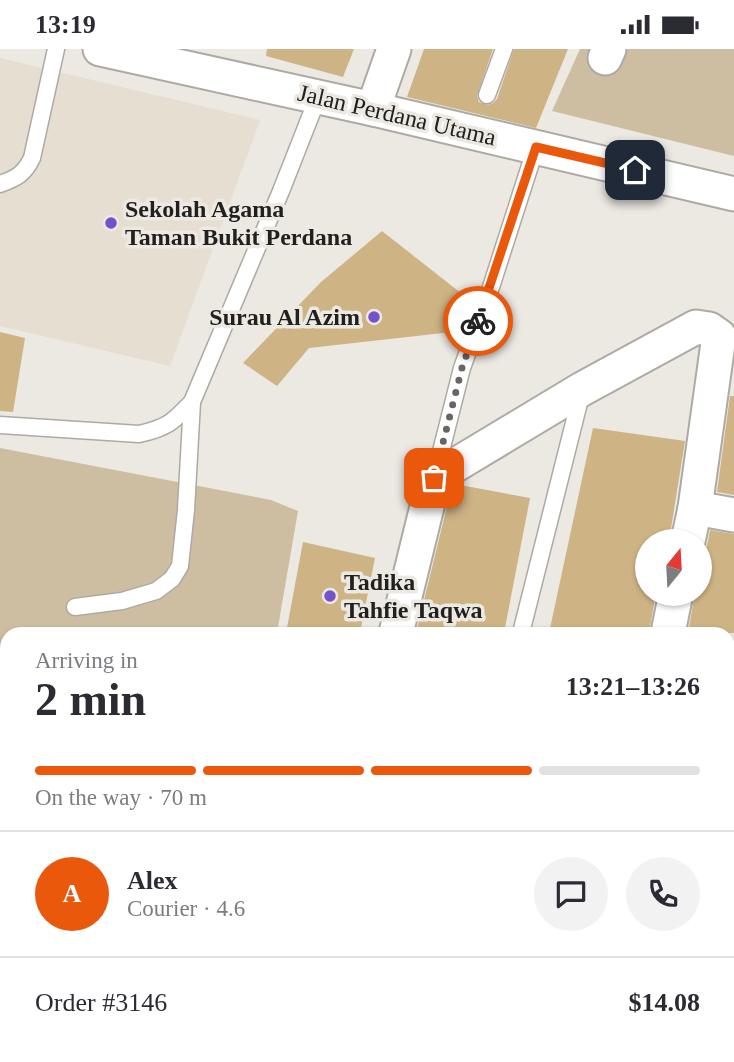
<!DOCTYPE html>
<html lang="en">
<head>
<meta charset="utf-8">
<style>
	body { margin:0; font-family:"Times New Roman",serif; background:#f2f2f3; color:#2b2b33; height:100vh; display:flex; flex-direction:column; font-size:26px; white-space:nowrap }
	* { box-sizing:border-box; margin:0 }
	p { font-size:23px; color:#7c7c81 }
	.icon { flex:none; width:38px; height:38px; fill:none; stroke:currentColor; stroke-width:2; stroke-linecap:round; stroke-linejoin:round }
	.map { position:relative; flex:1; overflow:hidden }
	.side { position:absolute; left:0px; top:578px; width:735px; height:436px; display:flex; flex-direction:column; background:#fff; border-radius:21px 21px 0 0; box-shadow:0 2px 5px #0004 }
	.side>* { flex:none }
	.needle { width:46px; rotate:18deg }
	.fabs { position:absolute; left:635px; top:480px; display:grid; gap:14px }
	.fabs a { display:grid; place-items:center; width:77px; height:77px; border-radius:50%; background:#fff; box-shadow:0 2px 5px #0004; font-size:35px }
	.pin { position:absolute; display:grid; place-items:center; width:60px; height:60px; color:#fff; margin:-30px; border-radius:14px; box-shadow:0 4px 10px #0006 }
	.courier { position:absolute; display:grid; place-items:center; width:70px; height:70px; margin:-35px; border:5px solid #ea580c; border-radius:50%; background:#fff; color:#222; box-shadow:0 2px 9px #0007 }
	.headline em { font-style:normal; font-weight:800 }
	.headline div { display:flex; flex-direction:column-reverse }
	.headline { display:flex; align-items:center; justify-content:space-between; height:119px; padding:0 35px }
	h1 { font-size:46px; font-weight:800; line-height:52px }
	.bar { display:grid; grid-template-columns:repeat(4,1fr); gap:10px 7px; align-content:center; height:84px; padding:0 35px }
	.bar i { height:9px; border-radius:5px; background:#e1e1e2 }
	.bar .on { background:#ea580c }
	.bar p { grid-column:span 4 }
	.line { display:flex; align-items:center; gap:18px; padding:0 35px; border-top:2px solid #e1e1e2 }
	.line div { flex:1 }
	.round { display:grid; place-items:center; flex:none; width:74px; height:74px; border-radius:37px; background:#f2f2f3 }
	.status { display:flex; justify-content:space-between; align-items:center; height:49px; padding:0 35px; background:#fff; direction:ltr }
	.status svg { height:19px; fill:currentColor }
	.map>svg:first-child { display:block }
	.built { fill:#e5ded1 }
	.green { fill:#cebea1 }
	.building { fill:#ceb384 }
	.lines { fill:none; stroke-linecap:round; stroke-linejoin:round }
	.service-casing { stroke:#adaaa4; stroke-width:19 }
	.minor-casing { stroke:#adaaa4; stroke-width:37 }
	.service { stroke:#fff; stroke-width:16 }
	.minor { stroke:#fff; stroke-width:33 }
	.done { stroke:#686663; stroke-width:7; stroke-dasharray:0 12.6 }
	.route { stroke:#ea580c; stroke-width:9 }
	.poi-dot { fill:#7352cb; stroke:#ece9e3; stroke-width:2.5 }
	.labels { text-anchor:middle; stroke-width:7; stroke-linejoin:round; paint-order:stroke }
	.street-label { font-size:24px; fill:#21201e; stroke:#ece9e3 }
	.poi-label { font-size:24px; font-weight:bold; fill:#21201e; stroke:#ece9e3; text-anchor:start }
</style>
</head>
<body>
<div class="status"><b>13:19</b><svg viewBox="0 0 49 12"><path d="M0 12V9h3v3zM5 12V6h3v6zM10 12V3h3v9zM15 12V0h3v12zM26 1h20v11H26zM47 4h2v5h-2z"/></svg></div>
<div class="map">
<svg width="734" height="1013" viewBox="0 0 734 1013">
	<rect width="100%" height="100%" fill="#ece9e3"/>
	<!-- built -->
	<polygon class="built" points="0,9 260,71 170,317 0,277"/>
	<!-- green -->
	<g class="green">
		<polygon points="580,0 734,0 734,107 552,62"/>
		<polygon points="0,399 271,451 298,462 277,584 7,584 7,910 0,909"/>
	</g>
	<!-- building -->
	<g class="building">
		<polygon points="267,0 354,0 343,28 266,7"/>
		<polygon points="424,0 493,0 477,47 479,53 488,56 493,54 497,50 514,0 568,0 536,79 407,48"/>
		<polygon points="382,182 471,252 452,283 309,299 277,337 243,314 321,233"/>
		<polygon points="0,283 25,289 13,363 0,362"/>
		<polygon points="730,347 734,347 734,446 717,443"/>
		<polygon points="593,379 685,392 669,492 648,492 648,544 656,544 649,584 549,584"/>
		<polygon points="460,436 530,449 504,584 416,584 451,441"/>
		<polygon points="710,481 734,485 734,584 688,584 695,544 700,544 700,506 707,497"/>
		<polygon points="303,493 375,509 360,584 286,584"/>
	</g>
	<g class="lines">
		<defs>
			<g id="service">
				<polyline points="487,46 504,0"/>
				<path d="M0 135C17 129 24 125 32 109L56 0"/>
				<path d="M0 376 139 385C167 379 173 373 192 353L281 142 318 48"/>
				<polyline points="435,426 462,319 492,235 536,98"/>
				<polyline points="75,558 122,552 156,542 172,530 180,517 186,461 192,353"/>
				<polyline points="521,584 582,342"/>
				<polyline points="728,919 734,891"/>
				<polyline points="182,1013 183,1006"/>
				<polyline points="428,1013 430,1006"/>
				<polyline points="708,1013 710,1006"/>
			</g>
			<g id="minor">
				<polyline points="100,0 373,60 734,145"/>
				<polyline points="605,9 609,0"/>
				<polyline points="373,60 394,0"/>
				<polyline points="695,459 734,466"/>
				<polyline points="396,584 434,429 582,340 696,278 709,280 719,287 695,459 688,492"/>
				<polyline points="668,584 676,544"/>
				<polyline points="728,788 734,789"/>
				<polyline points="0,924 7,926"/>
				<polyline points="304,1013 305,1006"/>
				<polyline points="573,1013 575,1006"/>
			</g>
		</defs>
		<!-- service casing -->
		<use href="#service" class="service-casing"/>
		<!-- minor casing -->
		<use href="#minor" class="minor-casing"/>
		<!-- service -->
		<use href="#service" class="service"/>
		<!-- minor -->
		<use href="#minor" class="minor"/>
	</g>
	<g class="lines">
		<!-- done -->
		<polyline class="done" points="434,429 462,319 478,272"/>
		<!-- route -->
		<polyline class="route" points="478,272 536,98 635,121"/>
	</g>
	<!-- markers -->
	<g class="poi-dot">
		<circle cx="111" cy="174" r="7"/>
		<circle cx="374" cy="268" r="7"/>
		<circle cx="330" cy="547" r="7"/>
	</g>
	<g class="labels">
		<!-- street labels -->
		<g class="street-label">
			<text transform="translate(397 66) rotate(13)" y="8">Jalan Perdana Utama</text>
		</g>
		<!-- poi labels -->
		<g class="poi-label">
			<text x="125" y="168">Sekolah Agama<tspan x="125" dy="28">Taman Bukit Perdana</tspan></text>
			<text x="360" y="276" text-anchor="end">Surau Al Azim</text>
			<text x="344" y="541">Tadika<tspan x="344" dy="28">Tahfie Taqwa</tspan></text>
		</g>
	</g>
</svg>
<div class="fabs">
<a><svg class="needle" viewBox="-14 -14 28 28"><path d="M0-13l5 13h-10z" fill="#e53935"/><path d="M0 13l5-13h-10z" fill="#7c7c81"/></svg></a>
</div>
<div class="pin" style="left:434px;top:429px;background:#ea580c"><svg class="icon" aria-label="bag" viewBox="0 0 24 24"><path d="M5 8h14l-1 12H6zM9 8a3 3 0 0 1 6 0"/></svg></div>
<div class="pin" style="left:635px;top:121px;background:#1f2937"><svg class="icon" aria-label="home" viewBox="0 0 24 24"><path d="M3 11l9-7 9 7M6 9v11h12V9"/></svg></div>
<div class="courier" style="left:478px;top:272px"><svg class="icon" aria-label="bike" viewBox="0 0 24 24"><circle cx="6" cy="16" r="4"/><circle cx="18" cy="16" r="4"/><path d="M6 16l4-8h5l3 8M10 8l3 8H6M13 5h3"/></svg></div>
<section class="side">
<div class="headline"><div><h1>2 min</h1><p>Arriving in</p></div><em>13:21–13:26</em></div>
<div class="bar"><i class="on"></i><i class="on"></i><i class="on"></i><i></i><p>On the way · 70 m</p></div>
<div class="line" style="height:126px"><b class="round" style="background:#ea580c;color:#fff">A</b><div><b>Alex</b><p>Courier · 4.6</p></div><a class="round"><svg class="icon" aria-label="chat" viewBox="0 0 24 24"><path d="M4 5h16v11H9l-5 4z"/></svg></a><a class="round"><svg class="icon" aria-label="phone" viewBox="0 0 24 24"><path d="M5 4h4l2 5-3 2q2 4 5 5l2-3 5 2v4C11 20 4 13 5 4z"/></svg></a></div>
<div class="line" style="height:91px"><div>Order #3146</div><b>$14.08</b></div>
</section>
</div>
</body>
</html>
